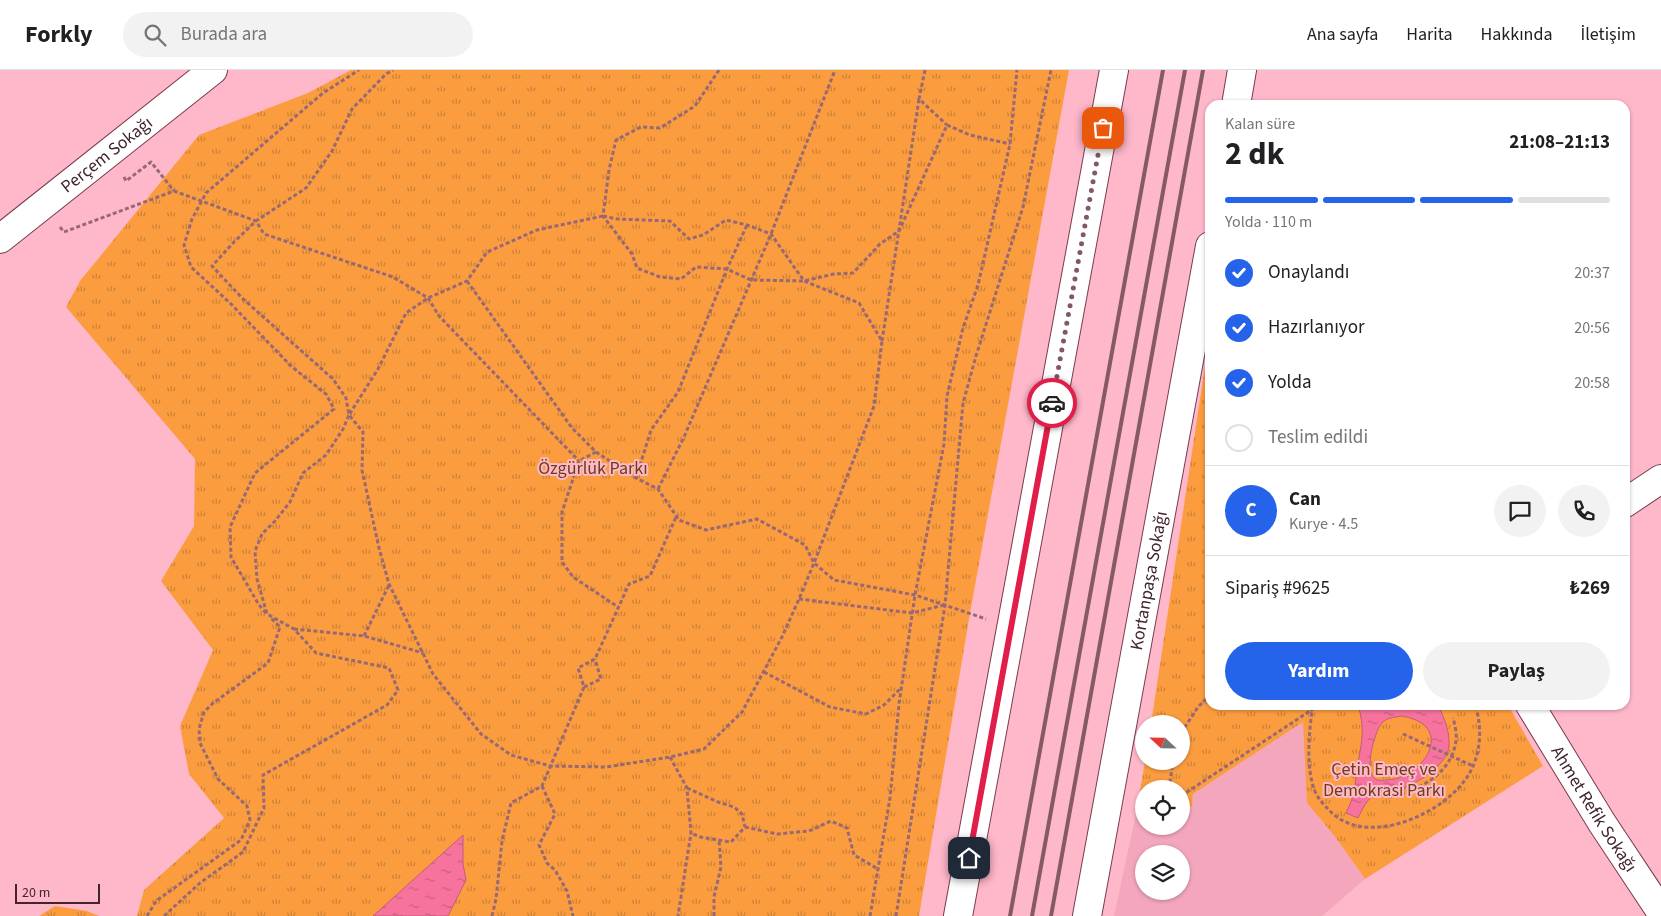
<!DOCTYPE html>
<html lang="tr">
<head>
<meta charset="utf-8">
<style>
	body { margin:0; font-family:"Source Sans 3",sans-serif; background:#f2f2f2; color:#202124; height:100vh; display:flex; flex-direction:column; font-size:19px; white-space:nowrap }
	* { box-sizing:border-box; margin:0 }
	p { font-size:16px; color:#757577 }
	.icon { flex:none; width:28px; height:28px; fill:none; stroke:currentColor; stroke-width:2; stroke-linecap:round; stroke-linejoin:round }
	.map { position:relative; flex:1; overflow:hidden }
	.details { position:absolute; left:1205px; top:30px; width:425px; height:610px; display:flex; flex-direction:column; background:#fff; border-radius:15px; box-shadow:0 1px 4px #0004 }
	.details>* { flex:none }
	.needle { width:32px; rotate:292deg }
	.controls { position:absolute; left:1135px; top:645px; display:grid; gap:10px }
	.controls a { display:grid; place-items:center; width:55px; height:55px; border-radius:50%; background:#fff; box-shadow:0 1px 4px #0004; font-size:25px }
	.scale { position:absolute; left:15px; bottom:12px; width:85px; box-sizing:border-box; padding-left:5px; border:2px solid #40252c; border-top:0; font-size:14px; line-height:18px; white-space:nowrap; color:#40252c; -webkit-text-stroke:4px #ffb7ca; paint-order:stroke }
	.pin { position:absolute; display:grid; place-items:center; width:42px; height:42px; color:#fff; margin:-21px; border-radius:10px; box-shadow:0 2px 8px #0006 }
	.courier { position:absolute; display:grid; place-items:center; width:50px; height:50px; margin:-25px; border:4px solid #e11d48; border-radius:50%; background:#fff; color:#222; box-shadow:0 1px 6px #0007 }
	.headline em { font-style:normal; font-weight:700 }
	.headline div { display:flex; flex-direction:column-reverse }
	.headline { display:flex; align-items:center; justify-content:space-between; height:85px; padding:0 20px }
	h1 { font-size:32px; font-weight:700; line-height:38px }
	.bar { display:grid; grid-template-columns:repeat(4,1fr); gap:8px 5px; align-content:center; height:60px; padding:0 20px }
	.bar i { height:6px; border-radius:4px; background:#e0e0e0 }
	.bar .active { background:#2563eb }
	.bar p { grid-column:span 4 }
	.line { display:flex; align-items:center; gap:12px; padding:0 20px; border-top:1px solid #e0e0e0 }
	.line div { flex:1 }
	.round { display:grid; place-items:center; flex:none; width:52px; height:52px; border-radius:26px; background:#f2f2f2 }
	ol { padding:0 20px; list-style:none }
	li { display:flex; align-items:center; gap:15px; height:55px }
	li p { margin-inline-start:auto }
	li .icon { padding:5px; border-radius:50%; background:#2563eb; color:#fff; stroke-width:4 }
	li:last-child { color:#757577 }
	li i { width:28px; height:28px; border:2px solid #e0e0e0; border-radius:50% }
	.primary-button { display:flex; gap:10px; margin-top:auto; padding:10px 20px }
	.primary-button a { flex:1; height:58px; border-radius:30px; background:#2563eb; color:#fff; font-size:20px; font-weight:700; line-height:58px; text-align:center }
	.primary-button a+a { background:#f2f2f2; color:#202124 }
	header { display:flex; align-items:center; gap:30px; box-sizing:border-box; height:70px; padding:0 25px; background:#fff; border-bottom:1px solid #e0e0e0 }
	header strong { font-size:24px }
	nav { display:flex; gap:28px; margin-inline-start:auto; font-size:18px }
	.search { width:350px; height:45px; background:#f2f2f2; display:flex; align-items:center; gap:12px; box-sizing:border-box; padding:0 18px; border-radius:28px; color:#757577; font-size:19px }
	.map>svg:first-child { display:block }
	.built { fill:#f4a7bc; fill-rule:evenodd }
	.park { fill:url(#park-tufts) }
	.water { fill:url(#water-ripples); stroke:#c05c7c; fill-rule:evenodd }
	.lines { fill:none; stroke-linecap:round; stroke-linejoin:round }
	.minor-casing { stroke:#783c4e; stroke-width:30 }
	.path { stroke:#986875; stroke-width:3; stroke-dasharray:4 2.5; stroke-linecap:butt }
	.minor { stroke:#fff; stroke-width:28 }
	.rail { stroke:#855a65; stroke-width:4 }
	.done { stroke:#835863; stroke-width:5; stroke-dasharray:0 9 }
	.route { stroke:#e11d48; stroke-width:6 }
	.labels { text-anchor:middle; stroke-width:4; stroke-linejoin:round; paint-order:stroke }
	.street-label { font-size:18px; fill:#40252c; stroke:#ffb7ca }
	.park-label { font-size:18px; fill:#694017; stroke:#ffb7ca }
</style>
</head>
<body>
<header>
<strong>Forkly</strong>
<div class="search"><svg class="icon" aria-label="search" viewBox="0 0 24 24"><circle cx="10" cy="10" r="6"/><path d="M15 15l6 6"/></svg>Burada ara</div>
<nav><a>Ana sayfa</a><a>Harita</a><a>Hakkında</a><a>İletişim</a></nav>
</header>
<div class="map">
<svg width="1661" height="846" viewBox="0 0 1661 846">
	<defs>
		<pattern id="park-tufts" width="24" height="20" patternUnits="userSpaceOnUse" patternTransform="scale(1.25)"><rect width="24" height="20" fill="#fb9d3f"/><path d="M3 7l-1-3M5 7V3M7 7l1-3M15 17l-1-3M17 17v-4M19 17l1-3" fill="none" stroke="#cd8035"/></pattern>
		<pattern id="water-ripples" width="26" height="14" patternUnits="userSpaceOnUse" patternTransform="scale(1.25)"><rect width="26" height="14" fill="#f7739e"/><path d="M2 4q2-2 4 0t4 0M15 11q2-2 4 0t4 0" fill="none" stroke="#c95e81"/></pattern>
	</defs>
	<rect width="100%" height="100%" fill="#ffb7ca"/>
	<!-- built -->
	<path class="built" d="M1304 651 1307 733 1336 768 1365 809 1322 846H1114L1136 744 1144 747V756H1181V743L1192 736 1193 724ZM1144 784H1181V821H1144Z"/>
	<!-- park -->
	<g class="park">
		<polygon points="351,0 1069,0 970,543 919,846 137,846 144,820 224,748 189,704 180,656 213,580 161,511 194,456 195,389 66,237 80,211 199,65 308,23"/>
		<polygon points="1210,263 1210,635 1508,635 1543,696 1365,809 1336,768 1307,733 1303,652 1193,724 1192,736 1181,743 1181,719 1144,719 1144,747 1136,744 1145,691 1181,691 1181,654 1151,654"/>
		<polygon points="55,836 87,841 99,846 39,846"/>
	</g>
	<!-- water -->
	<g class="water">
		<path d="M1358 635H1438C1444 648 1450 661 1449 676 1448 693 1421 711 1406 717 1398 721 1381 721 1376 724 1367 728 1362 740 1358 748L1346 743C1357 721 1354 715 1358 693 1362 671 1365 658 1358 635ZM1402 646C1458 656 1423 709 1386 710 1382 710 1378 711 1375 709 1364 701 1374 664 1381 654 1385 648 1395 647 1402 646Z"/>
		<polygon points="463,765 463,794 466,810 448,846 373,846"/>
	</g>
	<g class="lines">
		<defs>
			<g id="minor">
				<polyline points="1236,35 1242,0"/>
				<path id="s1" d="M0 169 213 0"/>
				<polyline points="1625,433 1661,409"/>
				<path id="s2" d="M1530 635 1602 753 1661 842"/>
				<polyline points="958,846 1114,0"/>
				<path id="s3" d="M1087 846 1210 176"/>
			</g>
		</defs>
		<!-- minor casing -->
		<use href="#minor" class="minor-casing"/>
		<!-- path -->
		<g class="path">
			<polyline points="719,0 695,36 660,58 641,57 616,70 609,100 603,146 632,184 637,198 660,207 681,209 696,197 727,199 751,210 804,211 834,204 853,203 880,174 899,161 947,55 970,65 1010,74"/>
			<polyline points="925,0 919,29 947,55"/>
			<polyline points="124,107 126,111 151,92 174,121"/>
			<polygon points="603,146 617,149 670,151 689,169 703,165 726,150 747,155 771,164 804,211 859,233 882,271 874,336 814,493 799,529 782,567 742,642 704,679 670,687 606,697 550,696 511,685 481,664 433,604 389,514 379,478 362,400 363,362 349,345 378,299 406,243 428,228 467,211 487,182 537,160"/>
			<polyline points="60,157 64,162 174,121 256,151 264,164 393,207 428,228 439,246 579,391"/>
			<polyline points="467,211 572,358 596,382 636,408 658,419 679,450 706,460 757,449 805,475 814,493 834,510 915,525 986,549"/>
			<polyline points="882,271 919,29"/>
			<polyline points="596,382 579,391 562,442 562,492 573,507 618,537"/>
			<polyline points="636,408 651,360 678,322 727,199 747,155"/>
			<polyline points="658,419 684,367 771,164 835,0"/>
			<polyline points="799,529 912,543 944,535"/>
			<polyline points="266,543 259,535 231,487 230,457 255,403 334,339 326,324 291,296 230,233 191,197 184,175 192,149 206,123 323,23 359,0"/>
			<polyline points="294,559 364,566 423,583"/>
			<polyline points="364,566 389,515"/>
			<polyline points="764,602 830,637 866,644 884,635 902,617"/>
			<polyline points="584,617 601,609 595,589"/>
			<path d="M1303 635 1312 640C1309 665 1306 695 1314 719 1317 728 1324 735 1330 741 1365 777 1435 747 1462 714 1480 693 1484 661 1475 635"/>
			<polyline points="1181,663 1198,637 1210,625"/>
			<polyline points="1403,664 1473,696"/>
			<polyline points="670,687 687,718 691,763 678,846"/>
			<polyline points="542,716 555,744 539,775 547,793 555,800 567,821 573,846"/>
			<polyline points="687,718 718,732 734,737 742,744 745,757 731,772 700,767 691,763"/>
			<polyline points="1169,719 1173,691"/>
			<polyline points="1181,726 1319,635"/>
			<path d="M1388 727C1418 721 1451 705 1456 671 1457 664 1455 655 1453 648"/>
			<polyline points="745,757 777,764 809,761 831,751 847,758 854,785 878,799"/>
			<polyline points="147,846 156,831 241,770 250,750 247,736 218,709 200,673 199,659 204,642 212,634 268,593 280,557 270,547"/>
			<polyline points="164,846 200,813 243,782 264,738 263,705 387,635 398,620 389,598 316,583 294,559 267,544 257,509 255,481 262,464 275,451 290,432 303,403 326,385 343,359 349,345 346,328 333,309 242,228 212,196 234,172 256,151 306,118 332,81 352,39 386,4 393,0"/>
			<polyline points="492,846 496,829 502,771 511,733 542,716 584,617 578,598 595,589 629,514 650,506 676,447"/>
			<polyline points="714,846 714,827 721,797 719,769"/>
			<polyline points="870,846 890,728 899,634 915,525 944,374 947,326 963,258 978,215 1010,74 1017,0"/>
			<polyline points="896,846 945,535 963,333 976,286 1023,137 1051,0"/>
		</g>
		<!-- minor -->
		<use href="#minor" class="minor"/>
		<!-- rail -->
		<g class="rail">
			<polyline points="1010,846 1163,0"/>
			<polyline points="1032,846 1185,0"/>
			<polyline points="1051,846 1203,0"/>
		</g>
	</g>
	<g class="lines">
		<!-- done -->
		<polyline class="done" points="1052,333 1103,58"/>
		<!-- route -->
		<polyline class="route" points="969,788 1052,333"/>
	</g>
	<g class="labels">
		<!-- street labels -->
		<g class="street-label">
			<text dy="6" stroke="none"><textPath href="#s1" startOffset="136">Perçem Sokağı</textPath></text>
			<text dy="6" stroke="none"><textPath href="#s3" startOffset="341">Kortanpaşa Sokağı</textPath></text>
			<text dy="6" stroke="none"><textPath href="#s2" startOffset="122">Ahmet Refik Sokağı</textPath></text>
		</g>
		<!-- park labels -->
		<g class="park-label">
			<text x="593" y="404">Özgürlük Parkı</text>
			<text x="1384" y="705">Çetin Emeç ve<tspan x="1384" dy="21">Demokrasi Parkı</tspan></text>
		</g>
	</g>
</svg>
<div class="controls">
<a><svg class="needle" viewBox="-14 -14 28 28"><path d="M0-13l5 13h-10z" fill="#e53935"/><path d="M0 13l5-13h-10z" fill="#757577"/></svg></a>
<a><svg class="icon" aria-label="locate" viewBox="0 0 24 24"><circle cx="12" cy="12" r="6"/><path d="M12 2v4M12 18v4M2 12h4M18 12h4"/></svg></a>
<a><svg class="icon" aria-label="layers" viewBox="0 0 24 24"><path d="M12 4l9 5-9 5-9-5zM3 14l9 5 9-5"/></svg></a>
</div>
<div class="scale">20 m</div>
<div class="pin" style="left:1103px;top:58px;background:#ea580c"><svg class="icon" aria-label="bag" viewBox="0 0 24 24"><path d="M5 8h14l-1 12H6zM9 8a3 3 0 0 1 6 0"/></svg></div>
<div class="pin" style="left:969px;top:788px;background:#1f2937"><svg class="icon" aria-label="home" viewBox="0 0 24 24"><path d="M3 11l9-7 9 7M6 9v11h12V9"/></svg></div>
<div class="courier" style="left:1052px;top:333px"><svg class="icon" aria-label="car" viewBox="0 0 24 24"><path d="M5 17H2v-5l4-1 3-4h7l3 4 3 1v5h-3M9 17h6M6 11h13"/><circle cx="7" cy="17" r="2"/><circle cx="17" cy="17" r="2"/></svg></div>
<section class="details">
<div class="headline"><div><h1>2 dk</h1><p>Kalan süre</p></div><em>21:08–21:13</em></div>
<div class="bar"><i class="active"></i><i class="active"></i><i class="active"></i><i></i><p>Yolda · 110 m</p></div>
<ol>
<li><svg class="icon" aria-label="check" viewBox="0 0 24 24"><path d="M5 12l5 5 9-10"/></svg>Onaylandı<p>20:37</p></li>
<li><svg class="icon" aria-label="check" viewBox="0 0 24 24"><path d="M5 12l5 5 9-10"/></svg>Hazırlanıyor<p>20:56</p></li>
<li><svg class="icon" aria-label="check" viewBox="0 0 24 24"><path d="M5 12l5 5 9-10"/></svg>Yolda<p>20:58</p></li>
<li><i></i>Teslim edildi</li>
</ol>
<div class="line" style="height:90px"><b class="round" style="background:#2563eb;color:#fff">C</b><div><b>Can</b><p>Kurye · 4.5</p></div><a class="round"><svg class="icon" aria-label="chat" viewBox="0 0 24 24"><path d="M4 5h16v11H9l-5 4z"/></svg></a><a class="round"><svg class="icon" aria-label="phone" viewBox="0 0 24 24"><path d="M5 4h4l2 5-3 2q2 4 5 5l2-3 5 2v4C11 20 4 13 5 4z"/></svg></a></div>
<div class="line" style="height:65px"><div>Sipariş #9625</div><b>₺269</b></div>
<div class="primary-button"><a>Yardım</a><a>Paylaş</a></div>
</section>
</div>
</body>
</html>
